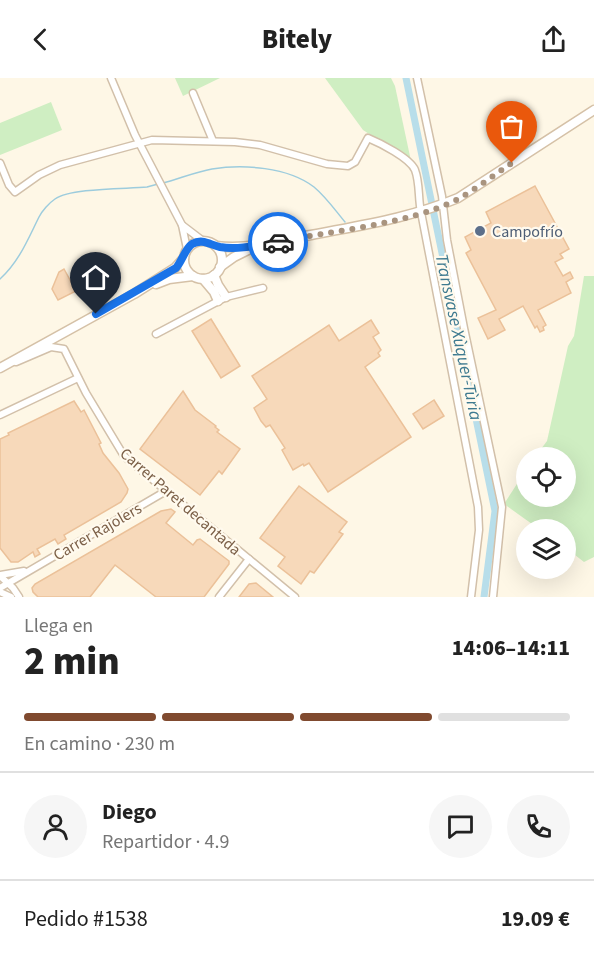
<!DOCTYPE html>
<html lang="es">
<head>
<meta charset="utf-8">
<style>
	body { margin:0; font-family:"Source Sans 3",sans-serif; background:#f6f6f6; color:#222; height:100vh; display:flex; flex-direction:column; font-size:22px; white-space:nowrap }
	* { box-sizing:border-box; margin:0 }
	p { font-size:20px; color:#767676 }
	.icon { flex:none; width:33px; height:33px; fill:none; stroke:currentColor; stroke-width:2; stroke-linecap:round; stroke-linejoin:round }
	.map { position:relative; height:519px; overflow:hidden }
	.details { display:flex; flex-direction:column; background:#fff; flex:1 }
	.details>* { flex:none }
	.buttons { position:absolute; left:516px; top:369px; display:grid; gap:12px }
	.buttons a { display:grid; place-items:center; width:60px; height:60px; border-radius:50%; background:#fff; box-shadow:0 6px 24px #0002; font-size:30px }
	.pin { position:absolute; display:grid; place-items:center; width:51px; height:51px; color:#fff; margin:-62px -26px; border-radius:50% 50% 50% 0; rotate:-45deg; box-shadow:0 0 6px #0007 }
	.pin .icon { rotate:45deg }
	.courier { position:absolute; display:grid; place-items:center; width:60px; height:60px; margin:-30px; border:4px solid #1a73e8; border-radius:50%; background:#fff; color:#222; box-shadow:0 2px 8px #0007 }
	.headline em { font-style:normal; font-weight:800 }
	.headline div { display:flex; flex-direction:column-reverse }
	.headline { display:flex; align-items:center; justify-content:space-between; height:102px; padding:0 24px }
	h1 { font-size:39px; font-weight:800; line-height:45px }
	.bar { display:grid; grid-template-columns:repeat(4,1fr); gap:9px 6px; align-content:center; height:72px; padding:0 24px }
	.bar i { height:8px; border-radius:4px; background:#e0e0e0 }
	.bar .current { background:#804a2f }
	.bar p { grid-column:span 4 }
	.line { display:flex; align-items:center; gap:15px; padding:0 24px; border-top:2px solid #e0e0e0 }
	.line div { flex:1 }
	.round { display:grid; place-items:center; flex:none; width:63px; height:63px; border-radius:32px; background:#f6f6f6 }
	header { display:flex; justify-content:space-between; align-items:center; height:78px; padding:0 24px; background:#fff; font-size:27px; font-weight:800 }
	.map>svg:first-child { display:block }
	.green { fill:#cfeec2 }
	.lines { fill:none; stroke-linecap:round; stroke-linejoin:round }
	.stream { stroke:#9dccdd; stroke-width:1.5 }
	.canal { stroke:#b8deea; stroke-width:7 }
	.building { fill:#f7d9ba; stroke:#ebc199; stroke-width:1.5 }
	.street-casing { stroke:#d2c0aa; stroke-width:9 }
	.secondary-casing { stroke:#d5c1a7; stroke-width:11 }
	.street { stroke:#fff; stroke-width:6 }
	.secondary { stroke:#fff; stroke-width:8 }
	.done { stroke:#a9947f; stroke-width:6; stroke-dasharray:0 10.8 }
	.route { stroke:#1a73e8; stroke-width:8 }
	.service-dot { fill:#5c6f8a; stroke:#fffaee; stroke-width:2 }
	.labels { text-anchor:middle; stroke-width:4.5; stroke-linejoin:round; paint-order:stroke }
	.service-label { font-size:16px; fill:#4e5e75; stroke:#fffaee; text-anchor:start }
	.street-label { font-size:16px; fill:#7b5f47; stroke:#fffaee }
	.water-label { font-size:18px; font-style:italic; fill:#3e7a90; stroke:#fffaee }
</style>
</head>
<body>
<header><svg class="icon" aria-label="back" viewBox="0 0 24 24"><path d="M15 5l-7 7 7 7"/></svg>Bitely<svg class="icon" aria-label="share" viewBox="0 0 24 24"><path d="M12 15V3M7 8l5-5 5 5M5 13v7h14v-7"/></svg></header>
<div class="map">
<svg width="594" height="519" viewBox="0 0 594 519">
	<rect width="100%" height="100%" fill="#fef7e6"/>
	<!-- green -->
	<g class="green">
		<polygon points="175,0 220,0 183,18"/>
		<polygon points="325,0 391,0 395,8 411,83 363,52"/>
		<polygon points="51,24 62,52 0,77 0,45"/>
		<polygon points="584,198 594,198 594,479 584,484 566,470 566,452 539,451 504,426 526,392 526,418 566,418 566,380 535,379 547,363 568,268 574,258"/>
	</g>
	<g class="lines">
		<!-- stream -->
		<g class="stream">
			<path d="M163 105C179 101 195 94 212 91 243 86 288 89 314 109 326 119 335 132 345 144"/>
			<path d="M0 201C19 184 28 161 39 139 42 133 49 125 55 121 71 110 125 111 147 109L158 106"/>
		</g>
		<!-- canal -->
		<polyline class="canal" points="406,0 495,433 484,519"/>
	</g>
	<!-- building -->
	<g class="building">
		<polygon points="535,108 569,171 560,176 563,180 555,184 563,198 570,194 573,200 566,204 571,215 538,232 546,247 543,249 544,252 540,254 537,248 535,250 523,228 499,241 505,252 488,261 478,240 496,232 466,175 471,172 465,159 491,145 486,134"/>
		<polygon points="64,191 76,213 58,222 52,211 59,194"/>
		<polygon points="211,241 240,288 221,300 192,253"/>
		<polygon points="371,242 379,255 373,259 381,272 378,275 380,278 365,289 411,359 328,414 309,385 304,388 303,386 293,392 282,372 285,370 270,347 266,349 261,343 254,330 267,321 252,298 329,247 339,263"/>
		<polygon points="183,313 195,332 216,348 215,349 219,352 217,354 240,371 222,396 219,393 200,417 140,371"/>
		<polygon points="434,322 444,338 423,351 413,336"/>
		<polygon points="74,323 81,334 84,332 101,365 99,366 103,375 119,395 128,411 127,415 121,424 64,457 66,461 58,466 55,461 37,471 40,476 35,479 33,474 18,484 11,484 0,470 0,361 9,357 8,355"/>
		<polygon points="299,408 347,444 339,454 343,456 314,495 310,493 301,506 278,488 285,479 260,460"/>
		<polygon points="171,431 175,434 166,445 193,467 197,462 200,461 229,483 229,486 204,519 156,519 115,487 90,519 38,519 33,514 32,510 35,506 161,433"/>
		<polygon points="256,505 273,519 239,519 249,506"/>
	</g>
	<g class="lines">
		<defs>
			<g id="street">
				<polyline points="111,0 135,57 182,147"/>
				<polyline points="417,0 442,118 447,162 464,250 502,429 493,519"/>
				<polyline points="193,15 213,63"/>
				<path d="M0 85 9 107 15 114 39 97 60 87 152 62 235 64 260 67 327 86 348 88 355 84 368 60C380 65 410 80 415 92 420 105 418 121 421 134L478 429 479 452 471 519"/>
				<polyline points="187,171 182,147 203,163"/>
				<polyline points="156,256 226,219 263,210"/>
				<polyline points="16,284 51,269 64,271 86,315 124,378 295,519"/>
				<polyline points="0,337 78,300"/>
				<polyline points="0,497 24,493"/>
				<polyline points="0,498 13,510 19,519"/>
				<polyline points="0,510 166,413"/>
				<polyline points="0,514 11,519"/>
				<polyline points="219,519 249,481"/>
			</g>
			<g id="secondary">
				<circle cx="203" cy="182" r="19"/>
				<path d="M216 168C248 172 280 163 311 157 362 147 410 140 458 120L594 32"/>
				<polyline points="220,189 234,179 252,170"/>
				<polyline points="214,197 218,207 226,219"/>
				<polyline points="203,201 214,214 218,223"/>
				<polyline points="156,206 169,201 193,198"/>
				<polyline points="0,290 134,216 175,190 184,180"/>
			</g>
		</defs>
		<!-- street casing -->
		<use href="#street" class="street-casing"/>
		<!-- secondary casing -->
		<use href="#secondary" class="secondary-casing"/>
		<!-- street -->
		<use href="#street" class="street"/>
		<!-- secondary -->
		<use href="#secondary" class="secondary"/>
	</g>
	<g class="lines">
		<!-- done -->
		<path class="done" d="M278 164C334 152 407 147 458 121 476 111 494 97 512 85"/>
		<!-- route -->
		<path class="route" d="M96 236 176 190C182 183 185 171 192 166 203 160 210 167 220 169 239 172 259 167 278 164"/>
	</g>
	<!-- markers -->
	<circle class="service-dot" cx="480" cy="153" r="6"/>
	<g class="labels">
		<!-- service labels -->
		<g class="service-label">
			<text x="492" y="159">Campofrío</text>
		</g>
		<!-- street labels -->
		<g class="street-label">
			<text transform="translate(181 423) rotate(41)" y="6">Carrer Paret decantada</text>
			<text transform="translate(97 453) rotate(-30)" y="6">Carrer Rajolers</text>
		</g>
		<!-- water labels -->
		<g class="water-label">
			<text transform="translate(459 259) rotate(78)" y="6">Transvase Xùquer-Tùria</text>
		</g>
	</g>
</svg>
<div class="buttons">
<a><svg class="icon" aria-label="locate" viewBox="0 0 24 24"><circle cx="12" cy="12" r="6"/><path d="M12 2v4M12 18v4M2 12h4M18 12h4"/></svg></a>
<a><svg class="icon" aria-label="layers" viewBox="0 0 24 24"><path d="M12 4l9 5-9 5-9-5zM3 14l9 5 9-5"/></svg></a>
</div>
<div class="pin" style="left:512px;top:85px;background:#ea580c"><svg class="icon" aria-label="bag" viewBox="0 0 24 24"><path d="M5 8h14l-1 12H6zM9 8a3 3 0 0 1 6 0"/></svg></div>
<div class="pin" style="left:96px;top:236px;background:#1f2937"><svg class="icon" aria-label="home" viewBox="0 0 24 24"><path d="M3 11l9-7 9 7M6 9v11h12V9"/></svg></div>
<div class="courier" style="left:278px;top:164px"><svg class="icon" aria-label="car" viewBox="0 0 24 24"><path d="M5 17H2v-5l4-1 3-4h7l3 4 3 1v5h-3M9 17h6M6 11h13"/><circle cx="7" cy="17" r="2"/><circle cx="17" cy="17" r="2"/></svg></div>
</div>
<section class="details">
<div class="headline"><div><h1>2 min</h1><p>Llega en</p></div><em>14:06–14:11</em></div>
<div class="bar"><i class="current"></i><i class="current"></i><i class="current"></i><i></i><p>En camino · 230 m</p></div>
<div class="line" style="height:108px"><a class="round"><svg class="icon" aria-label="person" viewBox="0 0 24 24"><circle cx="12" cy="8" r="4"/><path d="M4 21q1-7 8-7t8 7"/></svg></a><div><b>Diego</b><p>Repartidor · 4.9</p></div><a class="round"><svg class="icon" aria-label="chat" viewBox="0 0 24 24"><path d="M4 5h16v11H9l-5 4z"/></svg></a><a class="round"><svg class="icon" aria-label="phone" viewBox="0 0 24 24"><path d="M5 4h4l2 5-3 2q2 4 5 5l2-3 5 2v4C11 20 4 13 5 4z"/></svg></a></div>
<div class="line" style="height:78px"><div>Pedido #1538</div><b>19.09 €</b></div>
</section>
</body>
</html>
